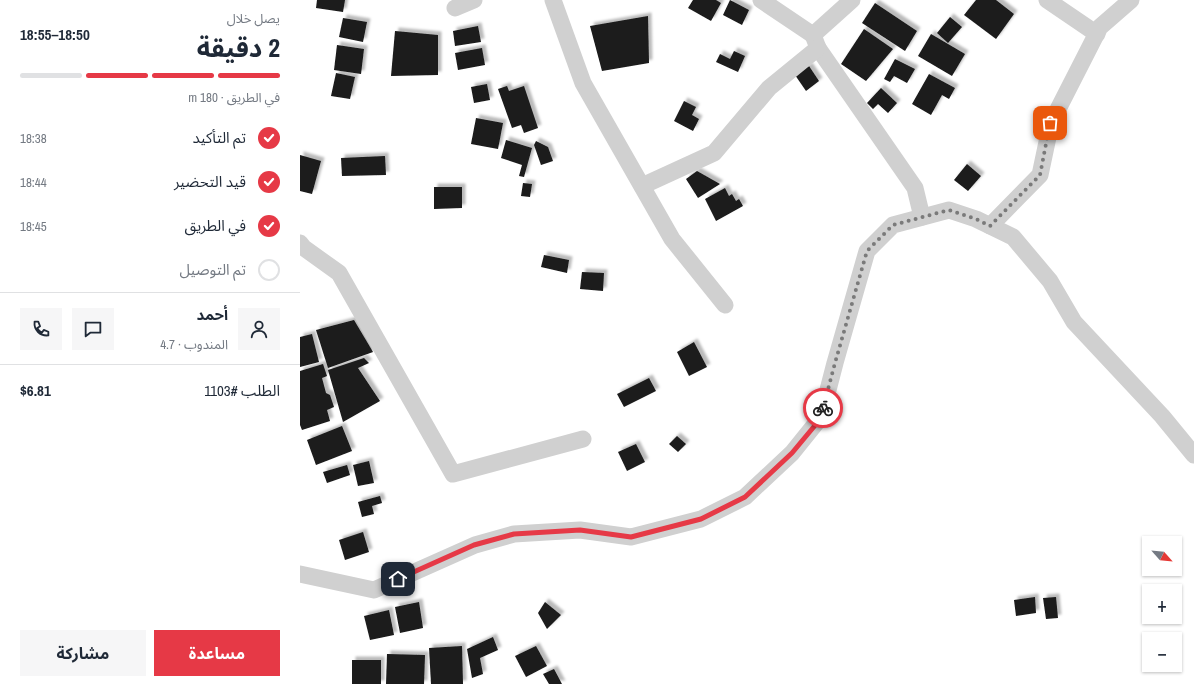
<!DOCTYPE html>
<html lang="ar">
<head>
<meta charset="utf-8">
<style>
	body { margin:0; font-family:"Archivo Narrow","Noto Sans Arabic",sans-serif; background:#f6f6f7; color:#1f2937; direction:rtl; height:100vh; display:flex; flex-direction:column; font-size:15px; white-space:nowrap }
	* { box-sizing:border-box; margin:0 }
	p { font-size:13px; color:#747a83 }
	.icon { flex:none; width:22px; height:22px; fill:none; stroke:currentColor; stroke-width:2; stroke-linecap:round; stroke-linejoin:round }
	.map { position:relative; flex:1; overflow:hidden; direction:ltr }
	.sheet { display:flex; flex-direction:column; background:#fff; width:300px }
	.sheet>* { flex:none }
	.needle { width:26px; rotate:117deg }
	.controls { position:absolute; left:842px; top:536px; display:grid; gap:8px }
	.controls a { display:grid; place-items:center; width:40px; height:40px; border-radius:0px; background:#fff; box-shadow:0 1px 3px #0004; font-size:20px }
	.pin { position:absolute; display:grid; place-items:center; width:34px; height:34px; color:#fff; margin:-17px; border-radius:8px; box-shadow:0 2px 6px #0006 }
	.courier { position:absolute; display:grid; place-items:center; width:40px; height:40px; margin:-20px; border:3px solid #e63946; border-radius:50%; background:#fff; color:#222; box-shadow:0 1px 5px #0007 }
	.head em { font-style:normal; font-weight:700 }
	.head div { display:flex; flex-direction:column-reverse }
	.head { display:flex; align-items:center; justify-content:space-between; height:68px; padding:0 20px }
	h1 { font-size:26px; font-weight:700; line-height:30px }
	.bar { display:grid; grid-template-columns:repeat(4,1fr); gap:6px 4px; align-content:center; height:48px; padding:0 20px }
	.bar i { height:5px; border-radius:3px; background:#e0e1e3 }
	.bar .current { background:#e63946 }
	.bar p { grid-column:span 4 }
	.line { display:flex; align-items:center; gap:10px; padding:0 20px; border-top:1px solid #e0e1e3 }
	.line div { flex:1 }
	.round { display:grid; place-items:center; flex:none; width:42px; height:42px; border-radius:0px; background:#f6f6f7 }
	ol { padding:0 20px; list-style:none }
	li { display:flex; align-items:center; gap:12px; height:44px }
	li p { margin-inline-start:auto }
	li .icon { padding:4px; border-radius:50%; background:#e63946; color:#fff; stroke-width:4 }
	li:last-child { color:#747a83 }
	li i { width:22px; height:22px; border:2px solid #e0e1e3; border-radius:50% }
	.button { display:flex; gap:8px; margin-top:auto; padding:8px 20px }
	.button a { flex:1; height:46px; border-radius:0px; background:#e63946; color:#fff; font-size:16px; font-weight:700; line-height:46px; text-align:center }
	.button a+a { background:#f6f6f7; color:#1f2937 }
	main { display:flex; flex:1; min-height:0 }
	.map>svg:first-child { display:block }
	.building { fill:#1a1a1a; filter:url(#shadow) }
	.lines { fill:none; stroke-linecap:round; stroke-linejoin:round }
	.minor { stroke:#d0d0d0; stroke-width:17 }
	.done { stroke:#7a7a7a; stroke-width:4; stroke-dasharray:0 7.2 }
	.route { stroke:#e63946; stroke-width:5 }
</style>
</head>
<body>
<main>
<div class="map">
<svg width="894" height="684" viewBox="0 0 894 684">
	<defs>
		<filter id="shadow"><feDropShadow dx="3.5" dy="-3.5" stdDeviation="1" flood-color="#0004"/></filter>
	</defs>
	<rect width="100%" height="100%" fill="#fff"/>
	<!-- building -->
	<g class="building">
		<polygon points="17,0 45,0 43,12 16,8"/>
		<polygon points="393,0 416,0 421,3 411,21 388,8"/>
		<polygon points="430,0 449,10 442,25 423,15"/>
		<polygon points="676,0 696,0 714,14 696,39 664,15"/>
		<polygon points="575,3 617,31 605,51 562,23"/>
		<polygon points="348,16 349,63 302,71 290,26"/>
		<polygon points="650,17 662,27 648,43 637,33"/>
		<polygon points="43,18 67,22 63,42 39,37"/>
		<polygon points="178,26 181,42 155,46 153,31"/>
		<polygon points="564,29 593,49 566,81 541,64"/>
		<polygon points="95,31 138,35 138,75 91,76"/>
		<polygon points="631,34 665,54 652,76 618,56"/>
		<polygon points="37,45 64,49 61,74 34,70"/>
		<polygon points="182,48 185,65 158,70 155,53"/>
		<polygon points="434,51 445,56 438,72 416,62 420,54 430,59"/>
		<polygon points="595,59 615,69 607,83 594,76 590,82 584,79"/>
		<polygon points="509,66 519,81 506,91 495,75"/>
		<polygon points="36,73 55,77 50,99 31,96"/>
		<polygon points="629,74 655,88 649,99 642,95 631,115 612,104"/>
		<polygon points="187,84 190,100 174,103 171,87"/>
		<polygon points="207,86 209,91 224,86 238,128 224,133 221,125 212,128 198,89"/>
		<polygon points="581,88 597,103 588,113 578,104 573,109 567,103"/>
		<polygon points="384,101 396,107 392,115 399,119 393,131 374,121"/>
		<polygon points="176,118 203,123 198,149 171,144"/>
		<polygon points="206,140 232,148 224,177 219,176 222,165 201,158"/>
		<polygon points="236,141 248,147 253,161 241,165 234,145"/>
		<polygon points="0,155 21,161 12,194 0,191"/>
		<polygon points="85,156 86,175 42,176 41,158"/>
		<polygon points="667,164 681,176 668,191 654,180"/>
		<polygon points="397,171 420,184 398,198 386,179"/>
		<polygon points="223,183 232,184 230,197 221,196"/>
		<polygon points="134,187 162,187 162,208 134,209"/>
		<polygon points="425,188 429,196 432,194 436,201 439,199 443,206 416,221 405,199"/>
		<polygon points="244,255 269,260 267,273 241,267"/>
		<polygon points="282,272 304,273 303,291 280,289"/>
		<polygon points="54,320 73,352 28,368 16,330"/>
		<polygon points="12,334 19,362 0,367 0,337"/>
		<polygon points="394,342 407,367 389,376 377,352"/>
		<polygon points="64,358 69,363 58,368 80,401 43,422 28,370"/>
		<polygon points="23,364 27,376 22,378 26,393 30,395 34,407 27,410 30,421 2,430 0,425 0,371"/>
		<polygon points="349,378 356,391 324,407 317,394"/>
		<polygon points="42,426 52,451 16,465 7,440"/>
		<polygon points="377,436 386,444 378,452 369,444"/>
		<polygon points="336,444 345,462 327,471 318,452"/>
		<polygon points="69,461 74,483 58,486 53,465"/>
		<polygon points="47,465 50,475 27,483 23,472"/>
		<polygon points="80,496 82,503 72,506 74,514 62,517 58,502"/>
		<polygon points="63,532 69,552 45,560 39,540"/>
		<polygon points="735,597 736,613 716,616 714,600"/>
		<polygon points="756,597 758,618 746,619 743,598"/>
		<polygon points="119,602 123,628 100,633 95,607"/>
		<polygon points="245,602 261,615 247,629 238,613"/>
		<polygon points="89,610 94,635 70,640 64,616"/>
		<polygon points="193,637 198,650 180,658 183,674 172,678 167,649"/>
		<polygon points="162,646 163,684 131,684 129,648"/>
		<polygon points="236,646 247,666 226,677 215,656"/>
		<polygon points="87,654 125,655 124,684 86,684"/>
		<rect x="52" y="660" width="29" height="24"/>
		<polygon points="254,669 262,684 249,684 243,674"/>
	</g>
	<g class="lines">
		<!-- minor -->
		<g class="minor">
			<polyline points="253,0 283,83 372,239 425,305"/>
			<polyline points="461,0 513,35"/>
			<polyline points="552,0 513,35 518,48 615,188 622,217"/>
			<polyline points="747,0 797,34"/>
			<polyline points="155,8 174,0"/>
			<polyline points="342,186 414,153 469,88 518,48"/>
			<polyline points="690,226 740,175 751,123 800,27 831,0"/>
			<polyline points="0,243 4,248 39,273 153,474 283,439"/>
			<polyline points="0,574 74,590 175,545 214,534 280,530 331,537 401,519 445,497 492,453 521,417 535,363 567,251 593,225 649,210 676,219 713,237 750,281 774,322 862,416 894,455"/>
		</g>
	</g>
	<g class="lines">
		<!-- done -->
		<polyline class="done" points="523,408 535,363 567,251 593,225 649,210 676,219 690,226 740,175 750,123"/>
		<!-- route -->
		<polyline class="route" points="98,579 174,545 214,534 280,530 331,537 401,519 445,497 492,453 522,417 523,408"/>
	</g>
</svg>
<div class="controls">
<a><svg class="needle" viewBox="-14 -14 28 28"><path d="M0-13l5 13h-10z" fill="#e53935"/><path d="M0 13l5-13h-10z" fill="#747a83"/></svg></a>
<a>+</a>
<a>−</a>
</div>
<div class="pin" style="left:750px;top:123px;background:#ea580c"><svg class="icon" aria-label="bag" viewBox="0 0 24 24"><path d="M5 8h14l-1 12H6zM9 8a3 3 0 0 1 6 0"/></svg></div>
<div class="pin" style="left:98px;top:579px;background:#1f2937"><svg class="icon" aria-label="home" viewBox="0 0 24 24"><path d="M3 11l9-7 9 7M6 9v11h12V9"/></svg></div>
<div class="courier" style="left:523px;top:408px"><svg class="icon" aria-label="bike" viewBox="0 0 24 24"><circle cx="6" cy="16" r="4"/><circle cx="18" cy="16" r="4"/><path d="M6 16l4-8h5l3 8M10 8l3 8H6M13 5h3"/></svg></div>
</div>
<section class="sheet">
<div class="head"><div><h1>2 دقيقة</h1><p>يصل خلال</p></div><em>18:50–18:55</em></div>
<div class="bar"><i class="current"></i><i class="current"></i><i class="current"></i><i></i><p>في الطريق · 180 m</p></div>
<ol>
<li><svg class="icon" aria-label="check" viewBox="0 0 24 24"><path d="M5 12l5 5 9-10"/></svg>تم التأكيد<p>18:38</p></li>
<li><svg class="icon" aria-label="check" viewBox="0 0 24 24"><path d="M5 12l5 5 9-10"/></svg>قيد التحضير<p>18:44</p></li>
<li><svg class="icon" aria-label="check" viewBox="0 0 24 24"><path d="M5 12l5 5 9-10"/></svg>في الطريق<p>18:45</p></li>
<li><i></i>تم التوصيل</li>
</ol>
<div class="line" style="height:72px"><a class="round"><svg class="icon" aria-label="person" viewBox="0 0 24 24"><circle cx="12" cy="8" r="4"/><path d="M4 21q1-7 8-7t8 7"/></svg></a><div><b>أحمد</b><p>المندوب · 4.7</p></div><a class="round"><svg class="icon" aria-label="chat" viewBox="0 0 24 24"><path d="M4 5h16v11H9l-5 4z"/></svg></a><a class="round"><svg class="icon" aria-label="phone" viewBox="0 0 24 24"><path d="M5 4h4l2 5-3 2q2 4 5 5l2-3 5 2v4C11 20 4 13 5 4z"/></svg></a></div>
<div class="line" style="height:52px"><div>الطلب #1103</div><b>$6.81</b></div>
<div class="button"><a>مساعدة</a><a>مشاركة</a></div>
</section>
</main>
</body>
</html>
